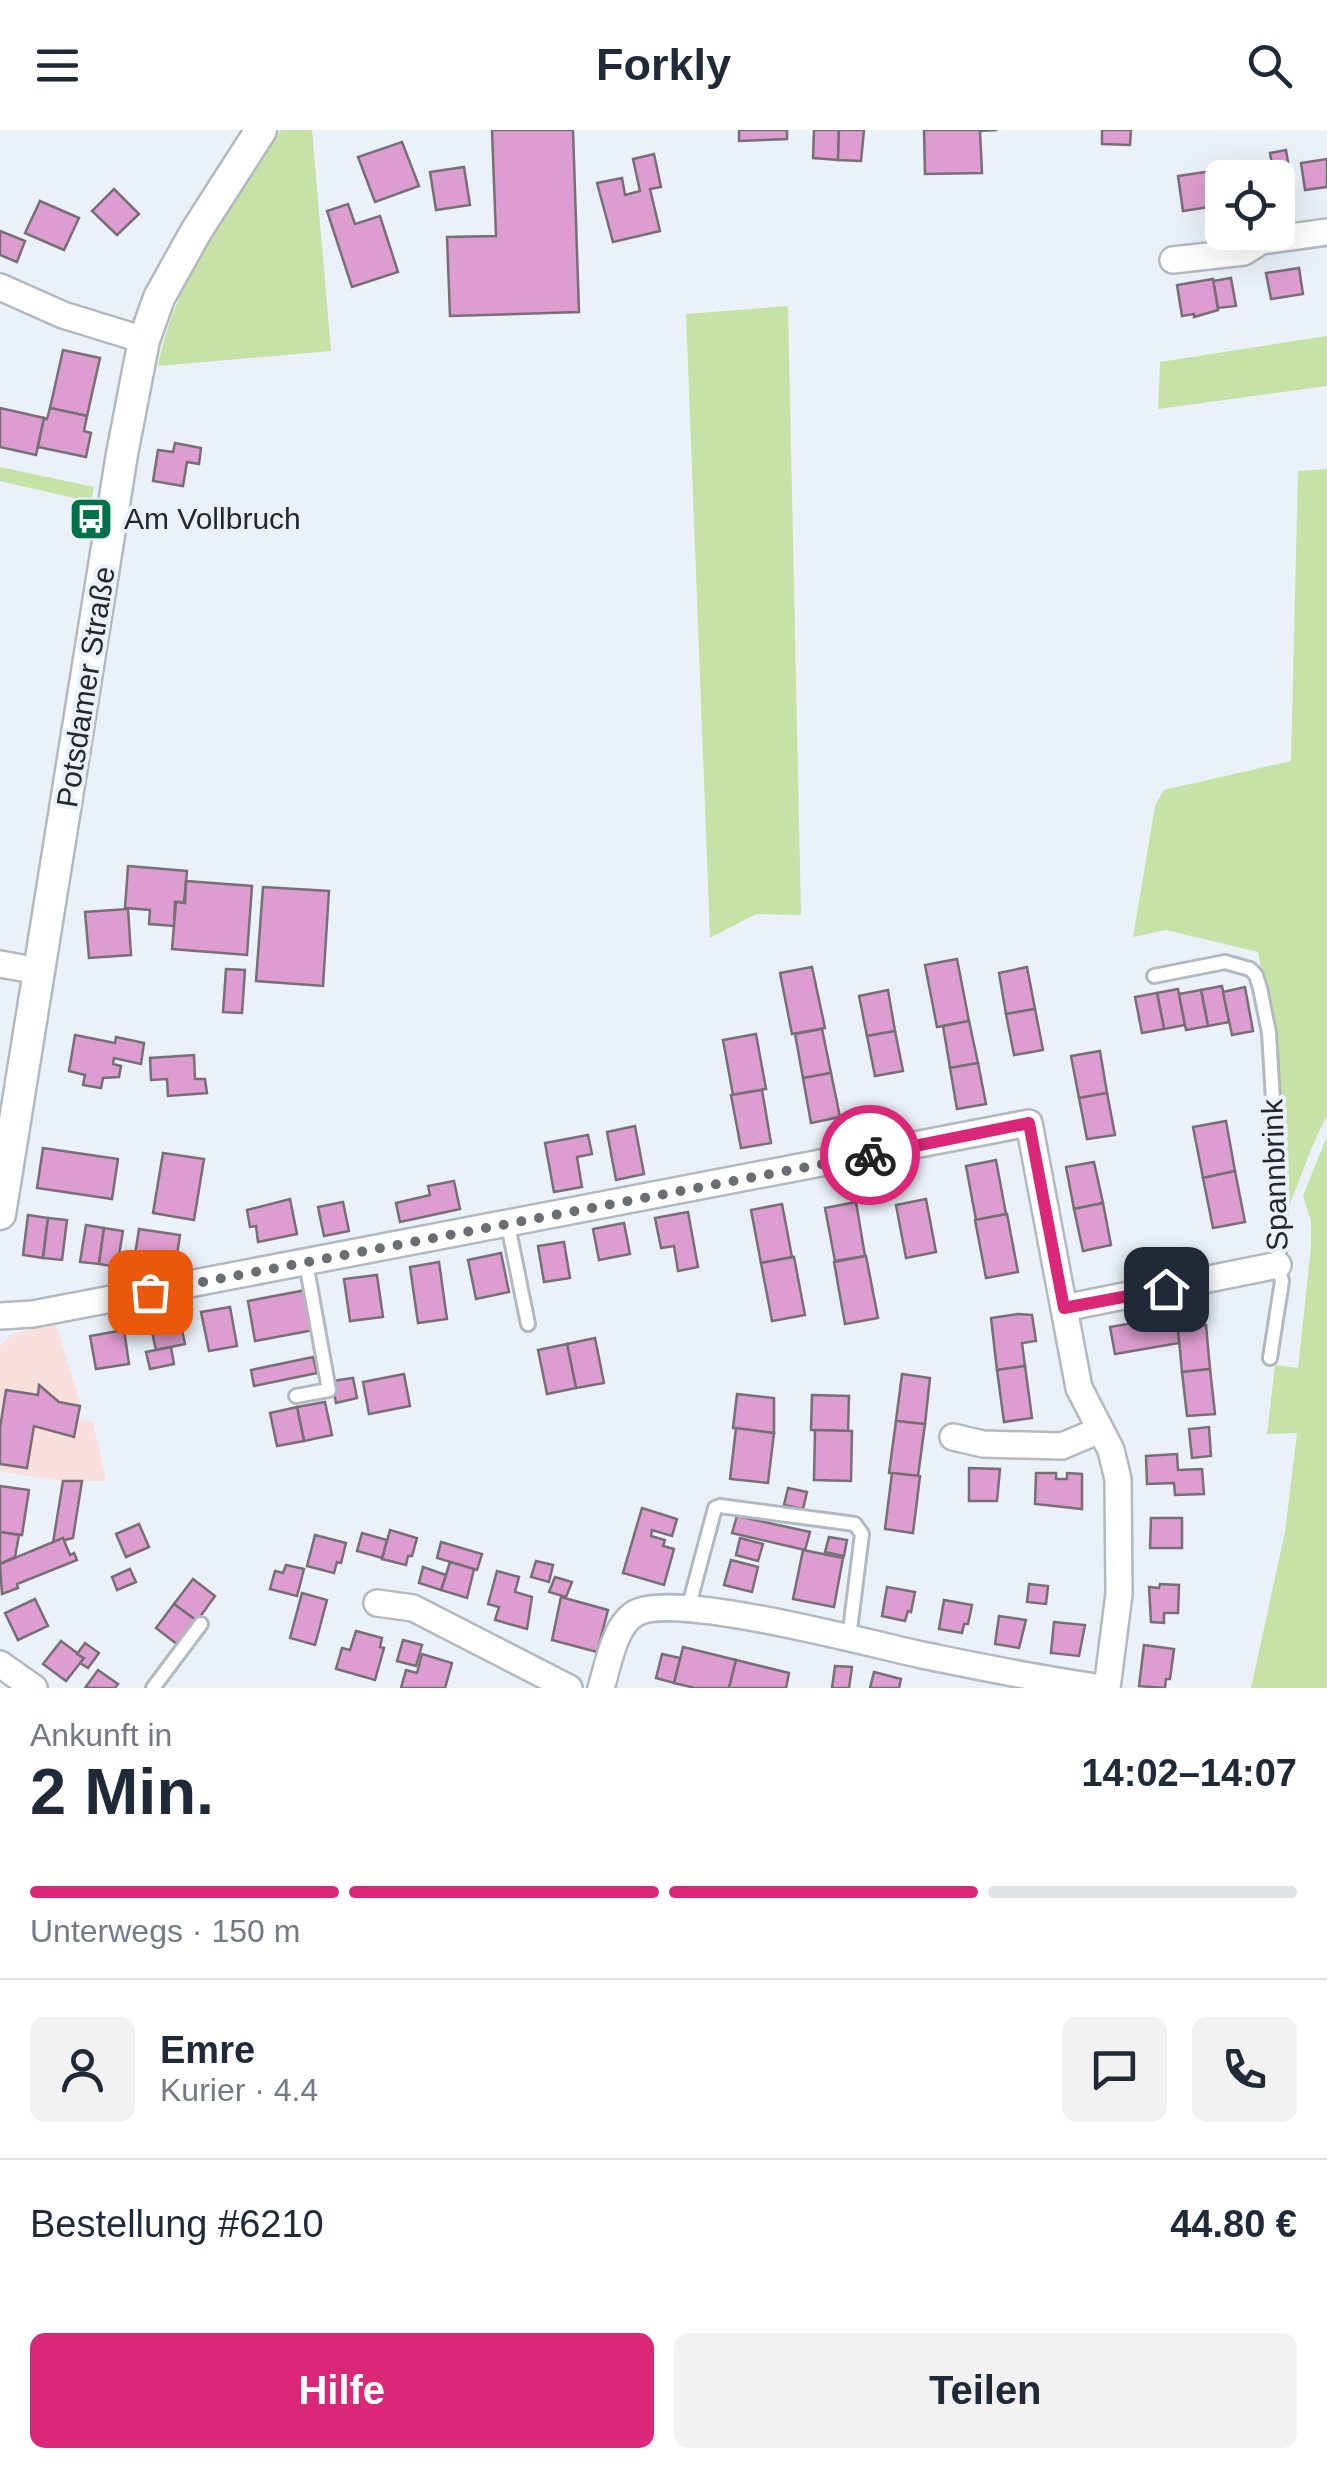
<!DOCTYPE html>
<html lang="de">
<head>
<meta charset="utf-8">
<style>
	body { margin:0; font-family:Helvetica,sans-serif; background:#f2f2f3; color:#1f2937; height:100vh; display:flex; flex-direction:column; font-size:38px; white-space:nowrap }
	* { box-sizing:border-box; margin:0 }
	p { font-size:32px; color:#747a83 }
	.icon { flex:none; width:55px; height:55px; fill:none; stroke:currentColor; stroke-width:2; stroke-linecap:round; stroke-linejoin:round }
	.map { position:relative; height:1558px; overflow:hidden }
	.panel { display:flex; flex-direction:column; background:#fff; flex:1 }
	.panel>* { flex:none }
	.tools { position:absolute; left:1205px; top:30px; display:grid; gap:20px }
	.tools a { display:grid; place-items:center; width:90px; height:90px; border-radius:15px; background:#fff; box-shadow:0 10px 40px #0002; font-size:50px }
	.pin { position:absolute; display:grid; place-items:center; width:85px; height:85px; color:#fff; margin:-42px; border-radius:20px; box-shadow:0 5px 15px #0006 }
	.courier { position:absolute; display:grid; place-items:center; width:100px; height:100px; margin:-50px; border:8px solid #db2777; border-radius:50%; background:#fff; color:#222; box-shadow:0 2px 12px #0007 }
	.summary em { font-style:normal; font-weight:700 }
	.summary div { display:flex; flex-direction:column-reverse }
	.summary { display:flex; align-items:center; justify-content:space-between; height:170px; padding:0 30px }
	h1 { font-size:65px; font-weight:700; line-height:75px }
	.bar { display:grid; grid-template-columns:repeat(4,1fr); gap:15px 10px; align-content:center; height:120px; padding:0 30px }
	.bar i { height:12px; border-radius:8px; background:#e0e1e3 }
	.bar .on { background:#db2777 }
	.bar p { grid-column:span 4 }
	.line { display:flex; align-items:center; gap:25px; padding:0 30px; border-top:2px solid #e0e1e3 }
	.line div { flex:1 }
	.round { display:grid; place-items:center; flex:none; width:105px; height:105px; border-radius:15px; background:#f2f2f3 }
	.button { display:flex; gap:20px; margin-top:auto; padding:20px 30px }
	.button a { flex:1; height:115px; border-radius:15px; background:#db2777; color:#fff; font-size:40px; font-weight:700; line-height:115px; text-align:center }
	.button a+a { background:#f2f2f3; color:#1f2937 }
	header { display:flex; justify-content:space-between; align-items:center; height:130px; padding:0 30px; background:#fff; font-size:45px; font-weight:700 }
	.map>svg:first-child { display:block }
	.commercial { fill:#fadfdd }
	.green { fill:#c7e2a6 }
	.building { fill:#de9dd0; stroke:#776f75; stroke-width:2.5 }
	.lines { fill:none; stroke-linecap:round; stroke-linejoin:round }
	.service-casing { stroke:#b3b9c1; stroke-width:18 }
	.minor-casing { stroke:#b3b9c1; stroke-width:30 }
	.tertiary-casing { stroke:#b3b9c1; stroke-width:35 }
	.service { stroke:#fff; stroke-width:12 }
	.minor { stroke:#fff; stroke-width:25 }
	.tertiary { stroke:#fff; stroke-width:30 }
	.done { stroke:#6a6e72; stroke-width:10; stroke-dasharray:0 18 }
	.route { stroke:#db2777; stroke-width:12 }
	.labels { text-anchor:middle; stroke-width:8; stroke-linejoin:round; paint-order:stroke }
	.poi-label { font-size:30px; fill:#25272a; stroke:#ebf1f9; text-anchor:start }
	.street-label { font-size:30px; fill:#25272a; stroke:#ebf1f9 }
</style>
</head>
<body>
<header><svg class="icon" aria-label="menu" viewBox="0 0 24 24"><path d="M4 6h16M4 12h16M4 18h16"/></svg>Forkly<svg class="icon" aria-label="search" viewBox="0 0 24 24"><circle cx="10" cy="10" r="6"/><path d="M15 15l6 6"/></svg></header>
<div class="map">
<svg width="1327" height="1558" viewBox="0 0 1327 1558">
	<rect width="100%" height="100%" fill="#ebf1f9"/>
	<!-- commercial -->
	<polygon class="commercial" points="56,1195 80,1272 77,1288 93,1292 106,1351 63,1351 0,1341 0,1216 13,1203"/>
	<!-- green -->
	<g class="green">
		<path d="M281 0H312L331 221 158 236C175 147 232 75 281 0Z"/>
		<polygon points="788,176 801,785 756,784 710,808 686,184"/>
		<polygon points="1327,206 1327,256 1158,279 1160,232"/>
		<polygon points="0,337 94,357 91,372 0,351"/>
		<path d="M1327 339V986C1310 1016 1301 1050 1286 1082L1273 903 1258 822 1166 800 1133 807 1155 676 1164 660 1291 631 1298 341Z"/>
		<polygon points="1327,1006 1327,1558 1251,1558 1285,1402 1297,1303 1267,1304 1275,1235 1298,1238 1311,1117 1311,1091 1303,1066"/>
	</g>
	<!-- building -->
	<g class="building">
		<polygon points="492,0 573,0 579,182 450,186 447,107 496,106"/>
		<polygon points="739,0 787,0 787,9 739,11"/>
		<polygon points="814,0 839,0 838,30 813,28"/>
		<polygon points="839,0 864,0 861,31 838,30"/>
		<polygon points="924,0 997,0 980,1 982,43 925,44"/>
		<polygon points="1102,0 1131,0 1130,15 1102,14"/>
		<polygon points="402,12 419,56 375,72 358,27"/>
		<polygon points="1286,20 1290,44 1280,45 1279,39 1273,40 1270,23"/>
		<polygon points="654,24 661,57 650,59 660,101 613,112 597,53 622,48 625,65 640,61 633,29"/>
		<polygon points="1327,29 1327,57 1305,60 1301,33"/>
		<polygon points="464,37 470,75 436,80 430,42"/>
		<polygon points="1279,39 1284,68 1278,69 1278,48 1248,48 1248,44"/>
		<polygon points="1219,40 1222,75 1183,81 1178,46"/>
		<polygon points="114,59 139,84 117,105 92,81"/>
		<polygon points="40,71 79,88 64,120 25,103"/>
		<polygon points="348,74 355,94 380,86 398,142 352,157 327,81"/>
		<polygon points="0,101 25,111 17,132 0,125"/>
		<polygon points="1299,138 1303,164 1271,169 1266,143"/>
		<polygon points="1231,148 1236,176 1218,178 1213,151"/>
		<polygon points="1213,149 1218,180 1194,187 1194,184 1182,186 1177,155"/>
		<polygon points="63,220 100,228 87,286 50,278"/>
		<polygon points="0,278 44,288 36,325 0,317"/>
		<polygon points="50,278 87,286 84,301 91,303 86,327 38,317 44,288 47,289"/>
		<polygon points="175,313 201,318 199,334 187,332 183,356 153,351 158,320 173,322"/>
		<polygon points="128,736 187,741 184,772 175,772 174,796 149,794 150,780 125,778"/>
		<polygon points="186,751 252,756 247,825 172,819 176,772 185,773"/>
		<polygon points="263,757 329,761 323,856 256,851"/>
		<polygon points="128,779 131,825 89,828 85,782"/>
		<polygon points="957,829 969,891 937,897 925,835"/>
		<polygon points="812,837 825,898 792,904 780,843"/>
		<polygon points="1027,837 1035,879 1006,884 999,843"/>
		<polygon points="226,839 245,840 242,883 223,882"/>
		<polygon points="1222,856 1229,892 1208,896 1201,860"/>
		<polygon points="1245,857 1253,901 1232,905 1223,862"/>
		<polygon points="1178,859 1185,895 1164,899 1157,863"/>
		<polygon points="888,860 895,901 867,906 859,866"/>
		<polygon points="1201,860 1208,896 1186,900 1179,864"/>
		<polygon points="1157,863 1164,899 1142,903 1135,867"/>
		<polygon points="1035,879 1043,920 1014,925 1006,884"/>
		<polygon points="969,891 978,933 950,938 943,896"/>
		<polygon points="822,899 831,943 803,948 795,904"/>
		<polygon points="895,901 903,941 875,946 867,906"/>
		<polygon points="756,904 766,959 733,965 723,910"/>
		<polygon points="75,905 115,913 116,907 144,913 141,934 114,928 113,934 121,936 119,947 103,948 101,958 83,955 85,945 69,941"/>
		<polygon points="1100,921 1107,963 1079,968 1071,926"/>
		<polygon points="194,925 195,949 205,949 207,963 168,966 167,949 151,950 150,928"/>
		<polygon points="978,933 986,974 957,979 950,938"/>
		<polygon points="831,943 840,987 811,993 803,948"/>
		<polygon points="762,960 771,1013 741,1018 731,965"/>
		<polygon points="1107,963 1115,1005 1087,1009 1079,968"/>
		<polygon points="1226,991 1235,1041 1203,1048 1193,997"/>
		<polygon points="635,996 644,1044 616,1050 607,1002"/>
		<polygon points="588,1005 592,1024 577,1027 582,1057 554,1062 545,1013"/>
		<polygon points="43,1018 118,1029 112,1069 37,1058"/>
		<polygon points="163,1023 204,1029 194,1090 153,1083"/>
		<polygon points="996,1030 1006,1084 976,1090 966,1036"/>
		<polygon points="1094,1032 1103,1073 1074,1079 1066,1037"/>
		<polygon points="1235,1041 1245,1092 1213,1098 1203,1048"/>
		<polygon points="454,1051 460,1079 400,1092 396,1073 430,1065 428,1056"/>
		<polygon points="290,1069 297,1104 258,1112 256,1096 250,1097 247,1080"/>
		<polygon points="926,1069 936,1122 906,1128 896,1075"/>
		<polygon points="343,1072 349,1101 324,1106 318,1077"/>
		<polygon points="856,1072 865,1126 835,1131 825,1078"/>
		<polygon points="1103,1073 1111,1115 1083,1121 1074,1079"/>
		<polygon points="782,1074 792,1127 761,1133 751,1080"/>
		<polygon points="688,1082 698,1137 678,1141 674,1116 661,1118 655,1088"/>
		<polygon points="1007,1084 1018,1142 986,1148 975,1090"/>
		<polygon points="28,1085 48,1088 43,1128 23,1125"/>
		<polygon points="48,1088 67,1090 62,1130 43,1128"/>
		<polygon points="624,1093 630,1124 599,1130 593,1099"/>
		<polygon points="86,1095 104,1098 99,1134 80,1132"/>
		<polygon points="104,1098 123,1101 117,1137 99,1134"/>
		<polygon points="139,1099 180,1105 176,1131 135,1125"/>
		<polygon points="564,1112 570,1148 544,1152 538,1116"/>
		<polygon points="501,1123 509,1162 476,1169 468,1130"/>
		<polygon points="866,1126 878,1188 845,1194 834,1132"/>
		<polygon points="794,1127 805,1185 772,1191 761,1133"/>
		<polygon points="439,1132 447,1189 418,1193 410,1137"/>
		<polygon points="377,1145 383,1187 350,1191 344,1149"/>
		<polygon points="306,1160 314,1200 255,1211 248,1171"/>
		<polygon points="230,1177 237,1216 209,1221 201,1182"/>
		<polygon points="1018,1184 1032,1185 1036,1211 1022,1213 1025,1236 997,1240 991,1188"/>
		<polygon points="179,1187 185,1214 156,1220 150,1193"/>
		<polygon points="1163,1188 1165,1200 1178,1198 1179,1213 1115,1224 1110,1197"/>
		<polygon points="1206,1195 1210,1239 1182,1242 1178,1198"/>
		<polygon points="124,1200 129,1234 96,1239 90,1206"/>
		<polygon points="595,1208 604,1253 576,1258 567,1214"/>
		<polygon points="567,1214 576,1258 547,1264 538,1220"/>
		<polygon points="171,1217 174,1234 150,1239 146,1222"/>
		<polygon points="313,1227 317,1243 254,1256 251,1240"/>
		<polygon points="1025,1236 1032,1288 1004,1292 997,1240"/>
		<polygon points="1210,1239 1215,1284 1187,1286 1182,1242"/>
		<polygon points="404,1244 410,1276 369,1284 363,1252"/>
		<polygon points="902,1244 930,1248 925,1294 896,1291"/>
		<polygon points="353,1248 357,1268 336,1273 332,1251"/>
		<polygon points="39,1255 59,1272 80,1276 74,1307 34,1296 27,1338 0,1334 0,1298 6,1260 38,1265"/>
		<polygon points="737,1264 774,1268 774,1303 733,1298"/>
		<polygon points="812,1265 849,1266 848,1301 811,1300"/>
		<polygon points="325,1272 332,1305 304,1311 297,1277"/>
		<polygon points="297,1277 304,1311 277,1316 270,1283"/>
		<polygon points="896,1291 925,1294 918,1346 889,1343"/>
		<polygon points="1209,1297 1211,1326 1192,1328 1189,1299"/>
		<polygon points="736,1298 774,1303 768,1353 730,1349"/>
		<polygon points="815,1300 852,1301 851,1351 814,1350"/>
		<polygon points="1177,1324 1178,1340 1202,1339 1204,1364 1175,1365 1174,1353 1147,1354 1146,1326"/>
		<polygon points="969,1338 1000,1339 997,1371 969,1371"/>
		<polygon points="892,1343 920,1346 913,1403 885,1399"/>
		<polygon points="1036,1343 1056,1343 1056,1349 1067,1349 1067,1343 1082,1344 1082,1379 1035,1374"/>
		<polygon points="63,1351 82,1351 73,1408 53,1413"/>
		<polygon points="0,1356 29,1360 22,1405 0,1402"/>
		<polygon points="788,1358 807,1362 803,1379 784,1375"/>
		<polygon points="642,1378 677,1389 672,1406 652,1400 651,1406 665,1410 663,1416 674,1419 664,1455 623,1443"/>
		<polygon points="737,1386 810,1402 805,1420 732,1403"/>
		<polygon points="1151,1388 1182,1388 1182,1418 1150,1418"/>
		<polygon points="139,1394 149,1417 126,1427 116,1404"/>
		<polygon points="390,1400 417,1408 412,1426 408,1426 406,1435 382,1429"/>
		<polygon points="0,1402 19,1405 15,1427 0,1434"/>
		<polygon points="362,1403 387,1410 382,1428 357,1421"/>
		<polygon points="315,1405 346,1413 341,1433 337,1432 334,1443 307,1436"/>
		<polygon points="829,1407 847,1410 844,1426 825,1422"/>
		<polygon points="63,1408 70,1425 74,1423 77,1430 17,1454 18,1458 2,1464 0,1434"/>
		<polygon points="740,1408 763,1414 758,1431 736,1425"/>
		<polygon points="441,1412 482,1424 477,1440 437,1428"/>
		<polygon points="803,1420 843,1428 834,1477 793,1469"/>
		<polygon points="731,1430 758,1437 752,1462 724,1455"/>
		<polygon points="536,1431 553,1435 549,1452 531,1447"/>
		<polygon points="450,1432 474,1439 467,1468 441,1460"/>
		<polygon points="286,1435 304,1439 297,1466 270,1459 275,1441 283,1443"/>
		<polygon points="423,1437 446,1445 441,1460 419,1453"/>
		<polygon points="130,1439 136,1452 117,1460 112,1447"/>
		<polygon points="497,1441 519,1447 515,1462 532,1467 527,1499 495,1490 499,1477 488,1474"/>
		<polygon points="555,1447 572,1452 566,1467 549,1462"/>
		<polygon points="193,1449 215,1466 197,1491 174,1474"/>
		<polygon points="1029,1454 1048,1456 1046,1474 1027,1472"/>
		<polygon points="1160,1454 1179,1455 1178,1483 1164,1483 1164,1493 1151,1492 1149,1457 1159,1458"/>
		<polygon points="887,1457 915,1462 911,1482 908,1481 905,1491 882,1486"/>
		<polygon points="302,1463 327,1470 315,1515 290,1508"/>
		<polygon points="561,1467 608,1480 597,1522 552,1510"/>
		<polygon points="35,1469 48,1496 18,1510 5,1483"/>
		<polygon points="944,1470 972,1475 968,1494 964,1494 962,1503 939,1499"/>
		<polygon points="174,1474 197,1491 178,1515 156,1498"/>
		<polygon points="999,1486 1026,1490 1019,1518 995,1514"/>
		<polygon points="1054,1492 1085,1495 1079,1526 1051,1523"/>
		<polygon points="356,1501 382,1508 380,1517 384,1518 375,1550 336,1539 342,1518 350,1520"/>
		<polygon points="403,1510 422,1515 416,1536 397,1531"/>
		<polygon points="61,1511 84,1528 66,1551 43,1534"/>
		<polygon points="85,1513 99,1523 88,1538 80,1533 84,1528 77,1524"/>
		<polygon points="1144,1515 1174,1519 1170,1549 1166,1549 1165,1558 1139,1556"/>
		<polygon points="683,1517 736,1530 729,1558 695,1558 674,1553"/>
		<polygon points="422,1524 452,1533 445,1558 401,1558 406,1540 417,1543"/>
		<polygon points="662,1524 680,1528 674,1553 656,1548"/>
		<polygon points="736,1530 789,1543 786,1558 729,1558"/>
		<polygon points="835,1536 852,1537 849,1558 832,1558"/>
		<polygon points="98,1540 118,1554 115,1558 85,1558"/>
		<polygon points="874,1542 901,1549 899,1558 870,1558"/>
	</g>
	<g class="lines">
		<defs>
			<g id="service">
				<polyline points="1154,846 1225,832 1250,839 1256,845 1260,858 1269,903 1281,1101 1278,1135 1282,1151 1270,1228"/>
				<polyline points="508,1095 528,1194"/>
				<polyline points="296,1266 329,1260 306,1133"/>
				<polyline points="688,1479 715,1378 720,1376 855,1394 862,1404 849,1508"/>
				<polyline points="153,1558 201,1494"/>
			</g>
			<g id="minor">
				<polyline points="1173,130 1244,122 1261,111 1327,102"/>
				<polyline points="0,157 63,185 144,210"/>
				<polyline points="0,834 39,841"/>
				<polyline points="1064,1178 1278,1135"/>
				<polyline points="0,1186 33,1184 1029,993 1079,1258 1111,1320 1118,1349 1119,1464 1107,1558"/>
				<polyline points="953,1307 983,1314 1062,1316 1100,1300"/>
				<polyline points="377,1473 413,1478 569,1558"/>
				<polyline points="0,1534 34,1558"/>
				<path d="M601 1558C608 1536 614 1495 636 1483 675 1461 871 1514 922 1525 981 1537 1042 1550 1103 1558"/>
			</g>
			<polyline id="tertiary" points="0,1084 122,324 144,210 159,168 195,103 261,0"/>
		</defs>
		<!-- service casing -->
		<use href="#service" class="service-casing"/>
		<!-- minor casing -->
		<use href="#minor" class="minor-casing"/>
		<!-- tertiary casing -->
		<use href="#tertiary" class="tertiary-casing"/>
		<!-- service -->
		<use href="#service" class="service"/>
		<!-- minor -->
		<use href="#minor" class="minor"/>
		<!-- tertiary -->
		<use href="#tertiary" class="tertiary"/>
	</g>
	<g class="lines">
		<!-- done -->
		<polyline class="done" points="150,1162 870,1025"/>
		<!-- route -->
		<polyline class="route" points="870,1025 1029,993 1064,1178 1166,1159"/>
	</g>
	<!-- icons -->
	<defs>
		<symbol id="bus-square" viewBox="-11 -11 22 22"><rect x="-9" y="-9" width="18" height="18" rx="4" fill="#00714b" stroke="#ebf1f9"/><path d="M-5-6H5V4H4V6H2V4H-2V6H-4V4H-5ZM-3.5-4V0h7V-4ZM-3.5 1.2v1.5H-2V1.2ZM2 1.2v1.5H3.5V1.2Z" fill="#fff"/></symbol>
	</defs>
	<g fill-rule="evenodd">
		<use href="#bus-square" x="66" y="364" width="50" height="50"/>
	</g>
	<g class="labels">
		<!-- poi labels -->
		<g class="poi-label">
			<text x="124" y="399">Am Vollbruch</text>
		</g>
		<!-- street labels -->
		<g class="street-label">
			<text transform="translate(86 557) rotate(-81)" y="10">Potsdamer Straße</text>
			<text transform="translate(1275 1045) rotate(-92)" y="10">Spannbrink</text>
		</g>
	</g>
</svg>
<div class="tools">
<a><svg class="icon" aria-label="locate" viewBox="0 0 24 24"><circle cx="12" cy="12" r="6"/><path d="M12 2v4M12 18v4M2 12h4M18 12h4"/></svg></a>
</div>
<div class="pin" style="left:150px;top:1162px;background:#ea580c"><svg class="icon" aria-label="bag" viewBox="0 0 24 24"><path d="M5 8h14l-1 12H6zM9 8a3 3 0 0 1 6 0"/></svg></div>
<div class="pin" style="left:1166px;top:1159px;background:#1f2937"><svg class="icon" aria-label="home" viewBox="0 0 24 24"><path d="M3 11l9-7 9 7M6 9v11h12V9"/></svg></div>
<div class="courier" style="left:870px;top:1025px"><svg class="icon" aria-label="bike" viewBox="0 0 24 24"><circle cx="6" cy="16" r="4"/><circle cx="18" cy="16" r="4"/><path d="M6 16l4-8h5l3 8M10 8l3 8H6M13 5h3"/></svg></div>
</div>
<section class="panel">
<div class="summary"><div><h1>2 Min.</h1><p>Ankunft in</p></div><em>14:02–14:07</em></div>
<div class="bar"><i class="on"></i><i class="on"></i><i class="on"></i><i></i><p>Unterwegs · 150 m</p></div>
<div class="line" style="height:180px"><a class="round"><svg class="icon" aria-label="person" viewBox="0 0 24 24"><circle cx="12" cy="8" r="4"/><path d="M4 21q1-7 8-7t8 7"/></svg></a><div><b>Emre</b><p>Kurier · 4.4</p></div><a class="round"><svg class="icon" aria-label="chat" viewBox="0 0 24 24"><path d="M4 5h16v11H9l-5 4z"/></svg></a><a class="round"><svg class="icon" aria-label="phone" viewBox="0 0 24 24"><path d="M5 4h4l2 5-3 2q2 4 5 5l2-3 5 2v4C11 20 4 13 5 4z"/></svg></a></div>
<div class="line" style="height:130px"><div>Bestellung #6210</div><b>44.80 €</b></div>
<div class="button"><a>Hilfe</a><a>Teilen</a></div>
</section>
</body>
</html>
